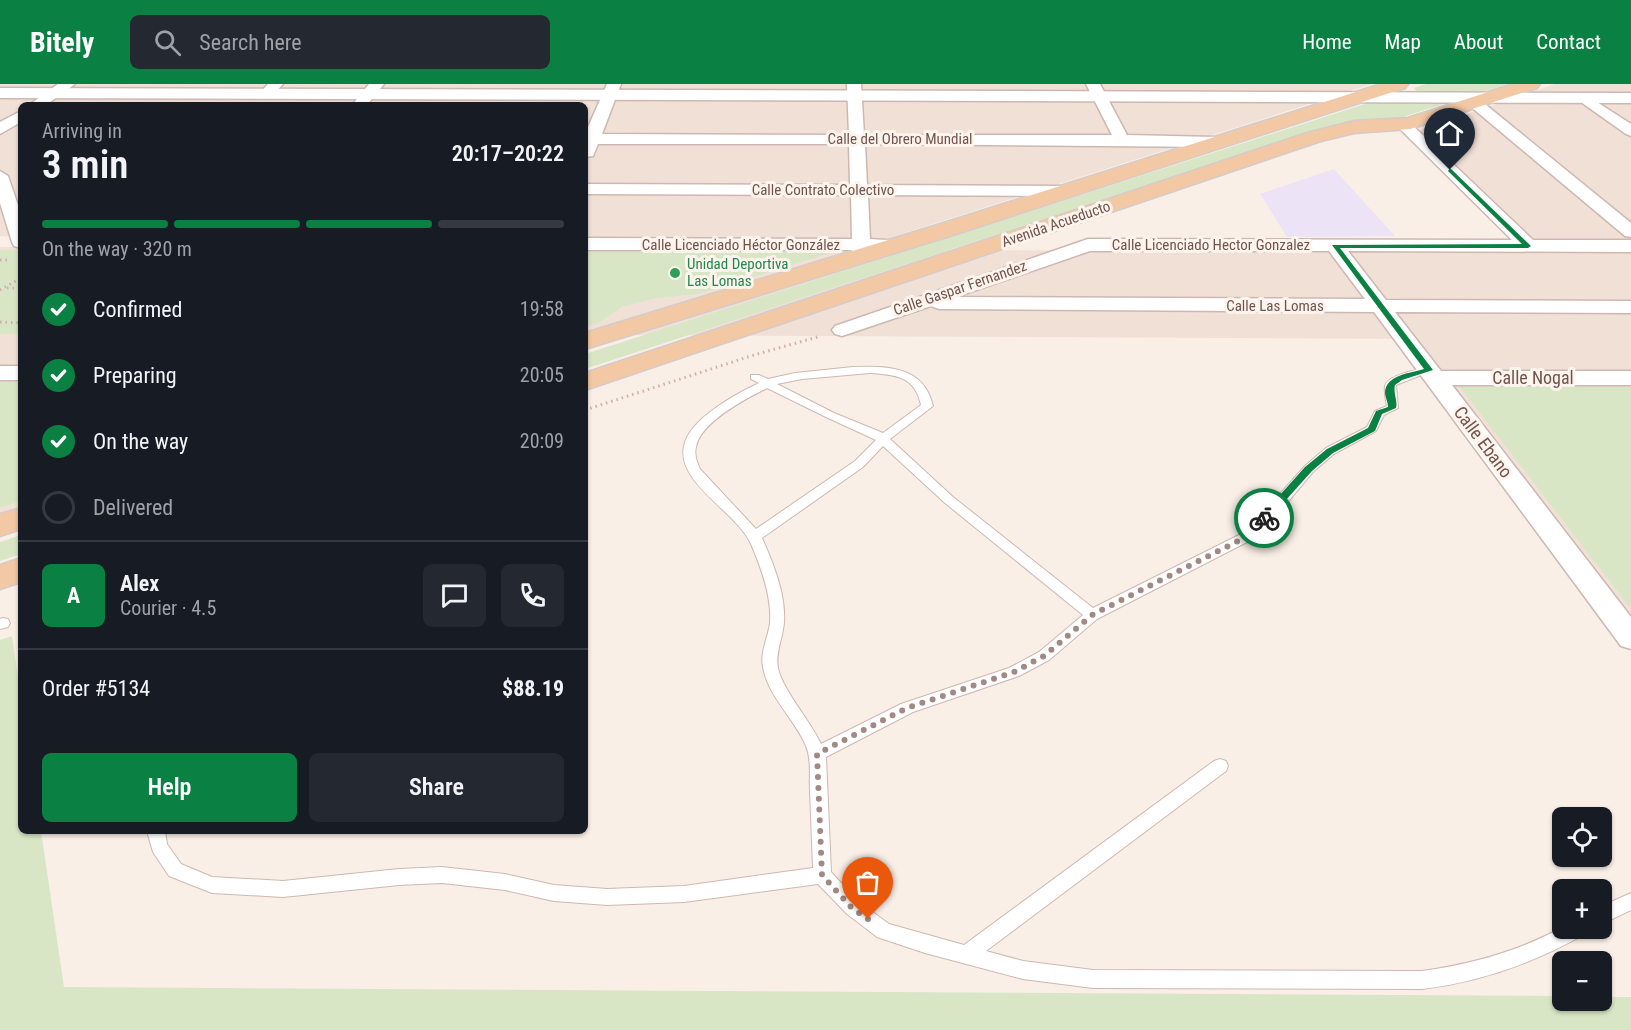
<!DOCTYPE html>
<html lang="en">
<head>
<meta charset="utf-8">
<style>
	body { margin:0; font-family:"Roboto Condensed",sans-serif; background:#242831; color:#f1f3f6; height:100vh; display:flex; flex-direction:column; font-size:22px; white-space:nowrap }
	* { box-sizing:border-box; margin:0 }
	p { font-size:20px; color:#9ea1a6 }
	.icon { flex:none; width:33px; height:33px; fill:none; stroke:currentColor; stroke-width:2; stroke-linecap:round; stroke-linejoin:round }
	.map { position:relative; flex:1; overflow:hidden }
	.panel { position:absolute; left:18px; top:18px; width:570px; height:732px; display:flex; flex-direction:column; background:#171b24; border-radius:9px; box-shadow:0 2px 4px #0004 }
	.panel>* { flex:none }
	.controls { position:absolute; left:1552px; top:723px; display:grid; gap:12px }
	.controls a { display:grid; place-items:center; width:60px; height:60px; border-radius:9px; background:#171b24; box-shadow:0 2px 4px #0004; font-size:30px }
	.pin { position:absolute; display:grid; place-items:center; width:51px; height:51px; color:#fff; margin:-62px -26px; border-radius:50% 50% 50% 0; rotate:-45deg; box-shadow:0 0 6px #0007 }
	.pin .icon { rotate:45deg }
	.courier { position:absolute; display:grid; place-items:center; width:60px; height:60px; margin:-30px; border:4px solid #0b8043; border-radius:50%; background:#fff; color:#222; box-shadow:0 2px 8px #0007 }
	.headline em { font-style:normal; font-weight:600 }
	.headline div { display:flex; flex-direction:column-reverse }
	.headline { display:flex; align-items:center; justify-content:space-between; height:102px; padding:0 24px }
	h1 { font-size:39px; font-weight:600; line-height:45px }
	.bar { display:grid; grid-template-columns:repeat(4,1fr); gap:9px 6px; align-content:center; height:72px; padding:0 24px }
	.bar i { height:8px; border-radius:4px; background:#363941 }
	.bar .active { background:#0b8043 }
	.bar p { grid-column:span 4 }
	.line { display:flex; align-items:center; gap:15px; padding:0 24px; border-top:2px solid #363941 }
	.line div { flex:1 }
	.round { display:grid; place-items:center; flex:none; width:63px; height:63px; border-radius:9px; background:#242831 }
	ol { padding:0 24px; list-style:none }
	li { display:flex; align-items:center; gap:18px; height:66px }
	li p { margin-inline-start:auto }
	li .icon { padding:6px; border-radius:50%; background:#0b8043; color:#fff; stroke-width:4 }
	li:last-child { color:#9ea1a6 }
	li i { width:33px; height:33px; border:3px solid #363941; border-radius:50% }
	.primary-button { display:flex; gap:12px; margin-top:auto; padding:12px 24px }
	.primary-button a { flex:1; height:69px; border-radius:9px; background:#0b8043; color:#fff; font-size:24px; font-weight:600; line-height:69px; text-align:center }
	.primary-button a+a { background:#242831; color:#f1f3f6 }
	header { display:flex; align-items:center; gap:36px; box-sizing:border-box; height:84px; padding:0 30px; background:#0b8043; color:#fff }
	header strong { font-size:28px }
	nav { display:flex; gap:33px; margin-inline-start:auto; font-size:21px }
	.search { width:420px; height:54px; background:#242831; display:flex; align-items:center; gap:15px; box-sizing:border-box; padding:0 21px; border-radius:9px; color:#9ea1a6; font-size:22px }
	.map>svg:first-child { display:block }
	.residential { fill:#f1e0d6 }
	.education { fill:#ece3f7 }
	.green { fill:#d9e6c6 }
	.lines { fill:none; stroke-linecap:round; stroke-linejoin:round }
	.service-casing { stroke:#cdb8b1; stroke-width:2 }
	.minor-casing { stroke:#cdb8b1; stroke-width:3 }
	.tertiary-casing { stroke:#cdb8b1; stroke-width:3 }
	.primary-casing { stroke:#d4ccca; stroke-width:3 }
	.path { stroke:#d2aea4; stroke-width:3; stroke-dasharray:1.5 4; stroke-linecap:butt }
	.service { fill:#fff; fill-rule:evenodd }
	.minor { fill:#fff; fill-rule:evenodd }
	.tertiary { fill:#fff; fill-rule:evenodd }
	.primary { fill:#f2c8a5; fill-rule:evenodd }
	.route { fill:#0b8043 }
	.done { stroke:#a18a84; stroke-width:6; stroke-dasharray:0 10.8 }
	.leisure-dot { fill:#2e9e5b; stroke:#fdf4ed; stroke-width:2 }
	.labels { text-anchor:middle; stroke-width:6; stroke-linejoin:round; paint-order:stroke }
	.far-street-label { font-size:15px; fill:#71544e; stroke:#fdf4ed }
	.far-leisure-label { font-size:15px; fill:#27864d; stroke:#fdf4ed; text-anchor:start }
	.street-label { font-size:18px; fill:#71544e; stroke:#fdf4ed }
</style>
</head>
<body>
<header>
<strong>Bitely</strong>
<div class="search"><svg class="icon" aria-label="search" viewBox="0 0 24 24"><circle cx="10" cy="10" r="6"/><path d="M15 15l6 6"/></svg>Search here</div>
<nav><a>Home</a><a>Map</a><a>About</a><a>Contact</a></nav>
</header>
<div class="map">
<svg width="1631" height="946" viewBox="0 0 1631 946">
	<rect width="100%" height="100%" fill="#faefe7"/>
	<!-- residential -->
	<g class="residential">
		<polygon points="0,0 1372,0 889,154 585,154 585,21 21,21 21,153 0,152"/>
		<polygon points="1555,0 1631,0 1631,158 1535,158 1417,47"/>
		<polygon points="0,163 21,163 21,424 0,430"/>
		<polygon points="585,165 1631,168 1631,535 1417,255 585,251"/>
	</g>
	<!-- education -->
	<polygon class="education" points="1334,85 1395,152 1287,153 1260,110"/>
	<!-- green -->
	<g class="green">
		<polygon points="1426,0 1508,0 1485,7 1416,7 1414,4"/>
		<polygon points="1371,18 1439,18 1443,20 1397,35 1345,38 1322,44 585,285 585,270"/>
		<rect x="0" y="166" width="21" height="84"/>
		<polygon points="585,168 833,168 698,210 656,214 622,223 599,239 585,244"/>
		<polygon points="0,298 21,298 21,417 0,424"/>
		<polygon points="1458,301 1631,301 1631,525"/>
		<polygon points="21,451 21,470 0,477 0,458"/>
		<polygon points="12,552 21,614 21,747 41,747 64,903 1563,912 1563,916 1602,916 1602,913 1631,913 1631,946 0,946 0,556"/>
	</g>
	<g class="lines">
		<defs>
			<g id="service">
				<path d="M853 283C888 282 924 282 933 322L890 355 953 413 1093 524 1239 451 1271 420 1305 382 1326 364 1367 343 1375 327 1387 322C1386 316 1384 308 1385 302 1387 291 1419 285 1429 283L1434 286 1396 301 1398 324 1384 331 1376 347 1334 370 1313 388 1281 426 1249 457 1097 535 1049 576 1019 592 913 628 826 673 831 788 859 818 889 840 964 861 1214 677 1220 675 1226 677 1228 682 1226 687 986 867 1023 877 1093 886 1422 887C1472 880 1519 867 1563 843V844H1587L1585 850C1534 879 1480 898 1422 905L1093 904 1023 895 925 869 877 853 847 830 818 800 684 818 607 821 554 817 505 806 442 799 399 801 283 813 212 809 169 792 153 768 147 747H165L167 760 181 780 212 793 283 797 399 785 442 783 505 790 554 801 607 805 684 802 813 784C812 758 811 733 810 707 809 692 812 677 806 662 795 635 768 613 763 583 760 568 768 554 770 539 772 513 761 483 751 460 737 428 676 399 684 362 689 335 736 310 759 299L751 295V291H759L768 295 795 289ZM870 289C896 291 915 292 921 321L883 349 834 329 777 300 802 295ZM767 304 826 333 876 356 855 377 756 445 700 385C697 378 694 371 696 363 700 338 747 314 767 304ZM883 362 945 419 1083 531 1039 568 1009 584 901 620 821 660C811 638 782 605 778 584 775 568 783 554 784 538 786 510 773 479 762 454L863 383Z"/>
				<polygon points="3,534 8,535 10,539 8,543 0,545 0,535"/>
				<polygon points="1631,809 1631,826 1602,840 1602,822"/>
			</g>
			<g id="minor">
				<polygon points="58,0 75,0 46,21 29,21"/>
				<polygon points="268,0 283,0 271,13 261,13 259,10"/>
				<polygon points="369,0 384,0 367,21 352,21"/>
				<polygon points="607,0 621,0 602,50 849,51 847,0 861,0 864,51 1112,51 1086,0 1100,0 1127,51 1215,53 1223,58 1215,63 865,60 867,101 1061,102 1067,103 1070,107 1067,111 1061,112 868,111 870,155 903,157 905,161 903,165 871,166 869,176 855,176 852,166 585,166 585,154 852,155 851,111 585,110 585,100 850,101 849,60 598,60 593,72 585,73 585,50"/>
				<polygon points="1583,9 1631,40 1631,52 1626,50 1578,16 1576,13"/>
				<polygon points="1475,15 1480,16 1631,139 1631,153 1625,152 1470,22 1468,19"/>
				<polygon points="21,27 21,38 0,50 0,38"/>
				<path d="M1404 36 1409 38 1533 156H1631V168L1348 167 1386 216 1631 217V229L1395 228 1441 287H1631V301H1452L1631 533V565L1621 562 1374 228 939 225 931 222 842 252 835 250 832 246 835 242 1088 155 1512 156 1399 44 1396 41ZM1090 167H1329L1365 215 956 213Z"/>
				<polygon points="0,87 8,92 21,130 21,164 14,162 12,158 0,119"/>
				<rect x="0" y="282" width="21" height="14"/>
			</g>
			<polygon id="tertiary" points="0,4 1631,9 1631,19 0,14"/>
			<g id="primary">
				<polygon points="1381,0 1408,0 1405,4 950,152 585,265 585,249 934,142"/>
				<polygon points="1513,0 1540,0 1537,4 1410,45 1354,49 1321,57 585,306 585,289 1307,49 1354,37 1408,34"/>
				<polygon points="21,424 21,445 0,452 0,430"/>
				<polygon points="21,474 21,498 0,505 0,481"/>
			</g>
		</defs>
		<!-- service casing -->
		<use href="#service" class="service-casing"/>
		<!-- minor casing -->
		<use href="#minor" class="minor-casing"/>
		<!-- tertiary casing -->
		<use href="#tertiary" class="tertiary-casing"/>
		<!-- primary casing -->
		<use href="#primary" class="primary-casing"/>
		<!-- path -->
		<g class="path">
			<polyline points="0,176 11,176"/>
			<polyline points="7,204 21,204"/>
			<polyline points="0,206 21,194"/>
			<polyline points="0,238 21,239"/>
			<polyline points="585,326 754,271 821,252"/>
		</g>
		<!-- service -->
		<use href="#service" class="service"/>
		<!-- minor -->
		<use href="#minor" class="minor"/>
		<!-- tertiary -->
		<use href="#tertiary" class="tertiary"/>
		<!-- primary -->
		<use href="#primary" class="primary"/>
	</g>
	<!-- route -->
	<path class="route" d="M1450 84 1531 162 1528 164H1340L1433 286 1402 296 1395 301C1393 309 1398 317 1396 324L1382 330 1375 347 1333 369 1312 387 1267 437H1261V432L1305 383 1327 365 1368 344 1376 327 1388 323C1388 318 1385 313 1385 309 1385 291 1411 289 1424 285L1332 161 1522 160 1448 87Z"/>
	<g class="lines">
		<!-- done -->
		<polyline class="done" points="868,835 852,824 822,791 817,670 907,624 1014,588 1044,572 1092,531 1244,454 1264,434"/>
	</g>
	<!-- markers -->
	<circle class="leisure-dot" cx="675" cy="189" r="6"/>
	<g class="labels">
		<!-- far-street labels -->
		<g class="far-street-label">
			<text x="900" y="60">Calle del Obrero Mundial</text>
			<text x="823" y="111">Calle Contrato Colectivo</text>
			<text transform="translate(1056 140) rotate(-19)" y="5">Avenida Acueducto</text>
			<text x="741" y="166">Calle Licenciado Héctor González</text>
			<text x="1211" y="166">Calle Licenciado Hector Gonzalez</text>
			<text transform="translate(960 204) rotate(-19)" y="5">Calle Gaspar Fernandez</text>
			<text x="1275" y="227">Calle Las Lomas</text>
		</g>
		<!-- far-leisure labels -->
		<g class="far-leisure-label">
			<text x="687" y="185">Unidad Deportiva<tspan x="687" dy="17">Las Lomas</tspan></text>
		</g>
		<!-- street labels -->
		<g class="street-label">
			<text x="1533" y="300">Calle Nogal</text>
			<text transform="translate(1483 358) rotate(53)" y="6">Calle Ebano</text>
		</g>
	</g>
</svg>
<div class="controls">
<a><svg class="icon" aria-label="locate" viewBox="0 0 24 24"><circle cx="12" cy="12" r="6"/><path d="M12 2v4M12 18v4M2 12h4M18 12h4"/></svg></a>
<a>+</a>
<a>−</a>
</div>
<div class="pin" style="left:868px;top:835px;background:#ea580c"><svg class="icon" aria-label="bag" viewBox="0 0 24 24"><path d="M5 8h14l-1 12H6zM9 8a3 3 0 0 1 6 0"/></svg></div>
<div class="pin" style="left:1450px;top:86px;background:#1f2937"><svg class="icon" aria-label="home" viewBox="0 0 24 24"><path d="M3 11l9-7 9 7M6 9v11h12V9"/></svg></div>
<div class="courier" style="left:1264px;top:434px"><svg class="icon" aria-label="bike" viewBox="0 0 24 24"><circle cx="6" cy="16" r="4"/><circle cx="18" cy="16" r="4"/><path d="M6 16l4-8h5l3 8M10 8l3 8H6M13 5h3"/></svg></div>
<section class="panel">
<div class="headline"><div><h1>3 min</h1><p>Arriving in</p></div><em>20:17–20:22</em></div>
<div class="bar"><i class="active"></i><i class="active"></i><i class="active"></i><i></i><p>On the way · 320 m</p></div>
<ol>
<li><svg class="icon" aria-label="check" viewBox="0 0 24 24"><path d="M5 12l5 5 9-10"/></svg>Confirmed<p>19:58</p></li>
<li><svg class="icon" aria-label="check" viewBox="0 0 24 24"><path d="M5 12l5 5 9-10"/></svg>Preparing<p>20:05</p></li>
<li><svg class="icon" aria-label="check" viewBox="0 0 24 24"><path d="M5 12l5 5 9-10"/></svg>On the way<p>20:09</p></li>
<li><i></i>Delivered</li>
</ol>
<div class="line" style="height:108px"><b class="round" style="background:#0b8043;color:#fff">A</b><div><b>Alex</b><p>Courier · 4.5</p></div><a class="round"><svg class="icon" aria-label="chat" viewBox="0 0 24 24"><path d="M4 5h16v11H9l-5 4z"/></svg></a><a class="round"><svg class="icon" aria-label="phone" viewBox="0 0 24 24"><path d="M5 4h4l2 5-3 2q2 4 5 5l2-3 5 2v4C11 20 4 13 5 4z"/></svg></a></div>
<div class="line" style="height:78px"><div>Order #5134</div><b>$88.19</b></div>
<div class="primary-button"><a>Help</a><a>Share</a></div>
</section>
</div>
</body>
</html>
